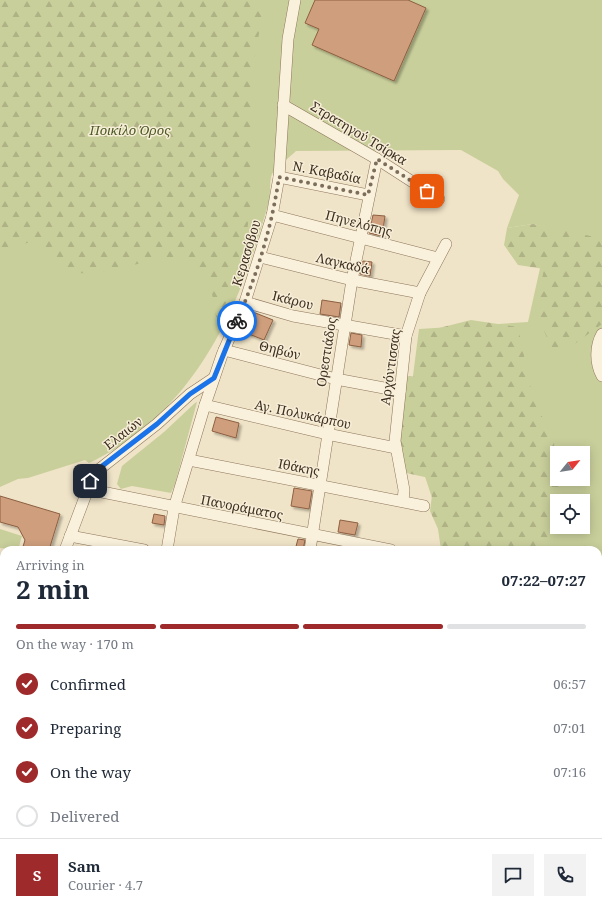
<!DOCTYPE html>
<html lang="en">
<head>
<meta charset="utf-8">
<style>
	body { margin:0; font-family:"Noto Serif",serif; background:#f2f2f3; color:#1f2937; height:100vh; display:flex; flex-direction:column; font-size:15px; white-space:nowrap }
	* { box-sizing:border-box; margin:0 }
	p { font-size:13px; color:#747a83 }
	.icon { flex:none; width:22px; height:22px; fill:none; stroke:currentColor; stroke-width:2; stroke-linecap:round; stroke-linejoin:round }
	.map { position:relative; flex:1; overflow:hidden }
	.sheet { position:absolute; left:0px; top:546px; width:602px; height:372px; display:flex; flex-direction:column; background:#fff; border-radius:12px 12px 0 0; box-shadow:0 2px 10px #0003 }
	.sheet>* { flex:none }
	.needle { width:26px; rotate:60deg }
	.buttons { position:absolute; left:550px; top:446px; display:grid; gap:8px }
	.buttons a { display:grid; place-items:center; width:40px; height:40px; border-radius:0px; background:#fff; box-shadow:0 2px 10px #0003; font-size:20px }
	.pin { position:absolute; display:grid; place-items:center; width:34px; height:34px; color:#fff; margin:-17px; border-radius:8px; box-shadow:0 2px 6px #0006 }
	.courier { position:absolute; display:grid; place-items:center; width:40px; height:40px; margin:-20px; border:3px solid #1a73e8; border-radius:50%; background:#fff; color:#222; box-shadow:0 1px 5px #0007 }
	.summary em { font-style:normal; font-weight:700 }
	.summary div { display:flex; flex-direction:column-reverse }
	.summary { display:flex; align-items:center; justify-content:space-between; height:68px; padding:0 16px }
	h1 { font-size:26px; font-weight:700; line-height:30px }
	.bar { display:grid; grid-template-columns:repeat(4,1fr); gap:6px 4px; align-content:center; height:48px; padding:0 16px }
	.bar i { height:5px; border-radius:3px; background:#e0e1e3 }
	.bar .active { background:#9e2a2b }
	.bar p { grid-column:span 4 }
	.line { display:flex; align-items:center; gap:10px; padding:0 16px; border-top:1px solid #e0e1e3 }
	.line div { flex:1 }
	.round { display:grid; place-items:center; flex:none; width:42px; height:42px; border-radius:0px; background:#f2f2f3 }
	ol { padding:0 16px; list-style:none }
	li { display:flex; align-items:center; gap:12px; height:44px }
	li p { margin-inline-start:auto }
	li .icon { padding:4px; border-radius:50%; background:#9e2a2b; color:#fff; stroke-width:4 }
	li:last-child { color:#747a83 }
	li i { width:22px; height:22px; border:2px solid #e0e1e3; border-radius:50% }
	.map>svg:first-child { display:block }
	.green { fill:#c9cf9b; fill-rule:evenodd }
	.forest { fill:url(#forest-firs) }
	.building { fill:#cf9f7d; stroke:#8d5f41; filter:url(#shadow) }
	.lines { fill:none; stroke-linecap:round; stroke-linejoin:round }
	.minor-casing { stroke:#8d765c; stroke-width:12 }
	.minor { stroke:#faf1dc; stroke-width:11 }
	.done { stroke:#7c6e5b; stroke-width:4; stroke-dasharray:0 7.2 }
	.route { stroke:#1a73e8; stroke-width:5 }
	.labels { text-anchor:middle; stroke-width:3; stroke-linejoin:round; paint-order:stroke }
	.park-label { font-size:13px; font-style:italic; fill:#4d5a26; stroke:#f7eed8 }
	.street-label { font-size:13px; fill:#3d2e20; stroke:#f7eed8 }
</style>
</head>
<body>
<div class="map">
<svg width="602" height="918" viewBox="0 0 602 918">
	<defs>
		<pattern id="forest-firs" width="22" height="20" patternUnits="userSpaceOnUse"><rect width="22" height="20" fill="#c9cf9b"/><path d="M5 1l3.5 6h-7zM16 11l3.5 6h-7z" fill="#aeb285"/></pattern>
		<filter id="shadow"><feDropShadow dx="2.5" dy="2.5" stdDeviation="1" flood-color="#0004"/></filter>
	</defs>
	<rect width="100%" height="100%" fill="#f0e4c8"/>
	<!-- green -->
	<g class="green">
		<path d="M0 0H602V598L598 597V550H469L438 516 407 422 419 329 528 322 549 228 533 224 507 228 519 195 503 179 498 171 461 150 296 151C291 156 276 167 272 174 269 181 271 193 269 201 265 216 260 232 255 247 227 337 177 422 89 463L85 460 28 478 18 479 0 487ZM557 453H583V479H557ZM557 501H583V527H557Z"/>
		<polygon points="197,402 175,484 171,493 132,486 121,489 117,484 122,466 164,432 195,403"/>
		<polygon points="0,529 22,536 18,550 0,548"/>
	</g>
	<!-- forest -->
	<g class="forest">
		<path d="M0 0H265L254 62 252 95 254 187 246 237 234 272 221 322 217 320C213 304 213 286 204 273 183 239 104 281 75 272 61 267 47 251 36 242 22 240 10 256 0 263Z"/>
		<polygon points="533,224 574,232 602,239 602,324 565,351 553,350 542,327 537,305 544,269 518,265 504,245 507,228"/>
		<polygon points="471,320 518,327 532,394 539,413 553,430 557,479 561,479 562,501 557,501 557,518 549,524 548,550 441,550 438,529 430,511 434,479 406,473 398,438 405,376 416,377 421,339 427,331"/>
		<polygon points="598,609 602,609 602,641 598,644"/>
	</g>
	<!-- building -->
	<g class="building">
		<polygon points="315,0 408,0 426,8 394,81 312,45 319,29 305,23"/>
		<polygon points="373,215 385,216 382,236 369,233"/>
		<polygon points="363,261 372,262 370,276 360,274"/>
		<polygon points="322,300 341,303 339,317 320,314"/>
		<polygon points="253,312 273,320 264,340 244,332"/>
		<polygon points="351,333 362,335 361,347 349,345"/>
		<polygon points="216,417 239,423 236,438 212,431"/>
		<polygon points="294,488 312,491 309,509 291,506"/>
		<polygon points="0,496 60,514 49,550 22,550 25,540 18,527 0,522"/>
		<polygon points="154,514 165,516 164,525 152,523"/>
		<polygon points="340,520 358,523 355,535 338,532"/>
		<polygon points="298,539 305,540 303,550 295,550"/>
	</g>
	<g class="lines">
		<defs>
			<g id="minor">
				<polyline points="283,105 377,159 439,199"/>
				<polyline points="279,177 368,195"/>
				<polyline points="272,215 438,258"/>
				<polyline points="260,257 352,280 420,293"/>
				<polyline points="245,302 293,316 406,336"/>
				<path d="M602 334C595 346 595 363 602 376"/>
				<polyline points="224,350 336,379 400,391"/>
				<polyline points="205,405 327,434 396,448"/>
				<polyline points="189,460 424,506"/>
				<polyline points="87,489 391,550"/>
				<polyline points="403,501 404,490 395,441 406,336 420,293 446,244"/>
				<polyline points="70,536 144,550"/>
				<polyline points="65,550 91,481 97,471 157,424 190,394 214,378"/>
				<polyline points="167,550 174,508 205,405 222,355 245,302 272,216 279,177 288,39 295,0"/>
				<polyline points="310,550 352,280 377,159"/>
				<polyline points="598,602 602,603"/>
				<polyline points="0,615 4,617"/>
				<polyline points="0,637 4,638"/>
				<polyline points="0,696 4,698"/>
				<polyline points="598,697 602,698"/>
				<polyline points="0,740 4,742"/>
				<polyline points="598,744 602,745"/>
				<polyline points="0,774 4,775"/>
				<polyline points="598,803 602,804"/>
				<polyline points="598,841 602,842"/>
				<polyline points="0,843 4,844"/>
				<polyline points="598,884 602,885"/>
				<polyline points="73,914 98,918"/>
				<polyline points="465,914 487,918"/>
				<polyline points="0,917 5,918"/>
				<polyline points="111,918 111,914"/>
				<polyline points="248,918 249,914"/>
				<polyline points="365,918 365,914"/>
				<polyline points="496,918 497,914"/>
			</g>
		</defs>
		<!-- minor casing -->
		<use href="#minor" class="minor-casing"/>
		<!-- minor -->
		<use href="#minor" class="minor"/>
	</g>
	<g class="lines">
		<!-- done -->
		<path class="done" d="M237 321C257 275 272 226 279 177L368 195 377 159 427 191"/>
		<!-- route -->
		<polyline class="route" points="90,481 97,470 157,424 190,394 214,378 237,321"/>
	</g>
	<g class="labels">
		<!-- park labels -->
		<g class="park-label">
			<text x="130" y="135">Ποικίλο Όρος</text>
		</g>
		<!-- street labels -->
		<g class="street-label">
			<text transform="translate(359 133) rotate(31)" y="5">Στρατηγού Τσίρκα</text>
			<text transform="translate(327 172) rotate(11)" y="5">N. Καβαδία</text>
			<text transform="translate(359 223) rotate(15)" y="5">Πηνελόπης</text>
			<text transform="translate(246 253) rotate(-73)" y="5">Κερασόβου</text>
			<text transform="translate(343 263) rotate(13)" y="5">Λαγκαδά</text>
			<text transform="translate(293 300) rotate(14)" y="5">Ικάρου</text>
			<text transform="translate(280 350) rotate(14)" y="5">Θηβών</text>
			<text transform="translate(326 352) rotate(-81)" y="5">Ορεστιάδος</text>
			<text transform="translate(390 367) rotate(-82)" y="5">Αρχόντισσας</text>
			<text transform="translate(303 414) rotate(12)" y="5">Αγ. Πολυκάρπου</text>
			<text transform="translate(123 433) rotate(-38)" y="5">Ελαιών</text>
			<text transform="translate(299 467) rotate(11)" y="5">Ιθάκης</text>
			<text transform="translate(242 507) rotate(11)" y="5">Πανοράματος</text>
		</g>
	</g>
</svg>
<div class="buttons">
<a><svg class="needle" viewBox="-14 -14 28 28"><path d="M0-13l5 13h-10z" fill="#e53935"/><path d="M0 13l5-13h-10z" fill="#747a83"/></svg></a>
<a><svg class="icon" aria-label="locate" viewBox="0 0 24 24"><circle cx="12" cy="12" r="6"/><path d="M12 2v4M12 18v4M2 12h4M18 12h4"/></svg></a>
</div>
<div class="pin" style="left:427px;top:191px;background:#ea580c"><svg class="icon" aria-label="bag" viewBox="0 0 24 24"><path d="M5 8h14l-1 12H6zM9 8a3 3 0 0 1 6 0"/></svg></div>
<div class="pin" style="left:90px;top:481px;background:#1f2937"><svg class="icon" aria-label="home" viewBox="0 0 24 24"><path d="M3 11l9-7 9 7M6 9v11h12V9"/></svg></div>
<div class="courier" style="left:237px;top:321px"><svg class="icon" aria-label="bike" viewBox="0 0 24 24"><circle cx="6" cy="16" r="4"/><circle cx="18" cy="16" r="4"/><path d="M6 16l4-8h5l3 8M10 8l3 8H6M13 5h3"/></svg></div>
<section class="sheet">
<div class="summary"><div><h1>2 min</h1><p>Arriving in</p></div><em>07:22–07:27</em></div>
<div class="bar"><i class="active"></i><i class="active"></i><i class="active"></i><i></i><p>On the way · 170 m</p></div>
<ol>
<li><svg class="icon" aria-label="check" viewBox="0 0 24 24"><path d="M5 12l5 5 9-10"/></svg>Confirmed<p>06:57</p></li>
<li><svg class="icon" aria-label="check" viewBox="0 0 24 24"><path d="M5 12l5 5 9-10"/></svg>Preparing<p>07:01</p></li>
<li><svg class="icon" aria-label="check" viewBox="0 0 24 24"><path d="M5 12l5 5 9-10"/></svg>On the way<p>07:16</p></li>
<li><i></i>Delivered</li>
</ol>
<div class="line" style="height:72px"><b class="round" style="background:#9e2a2b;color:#fff">S</b><div><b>Sam</b><p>Courier · 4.7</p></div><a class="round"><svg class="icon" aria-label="chat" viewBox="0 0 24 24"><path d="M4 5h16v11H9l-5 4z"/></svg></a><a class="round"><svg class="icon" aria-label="phone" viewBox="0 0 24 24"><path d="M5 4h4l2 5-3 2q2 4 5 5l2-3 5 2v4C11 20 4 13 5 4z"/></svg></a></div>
</section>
</div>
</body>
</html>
